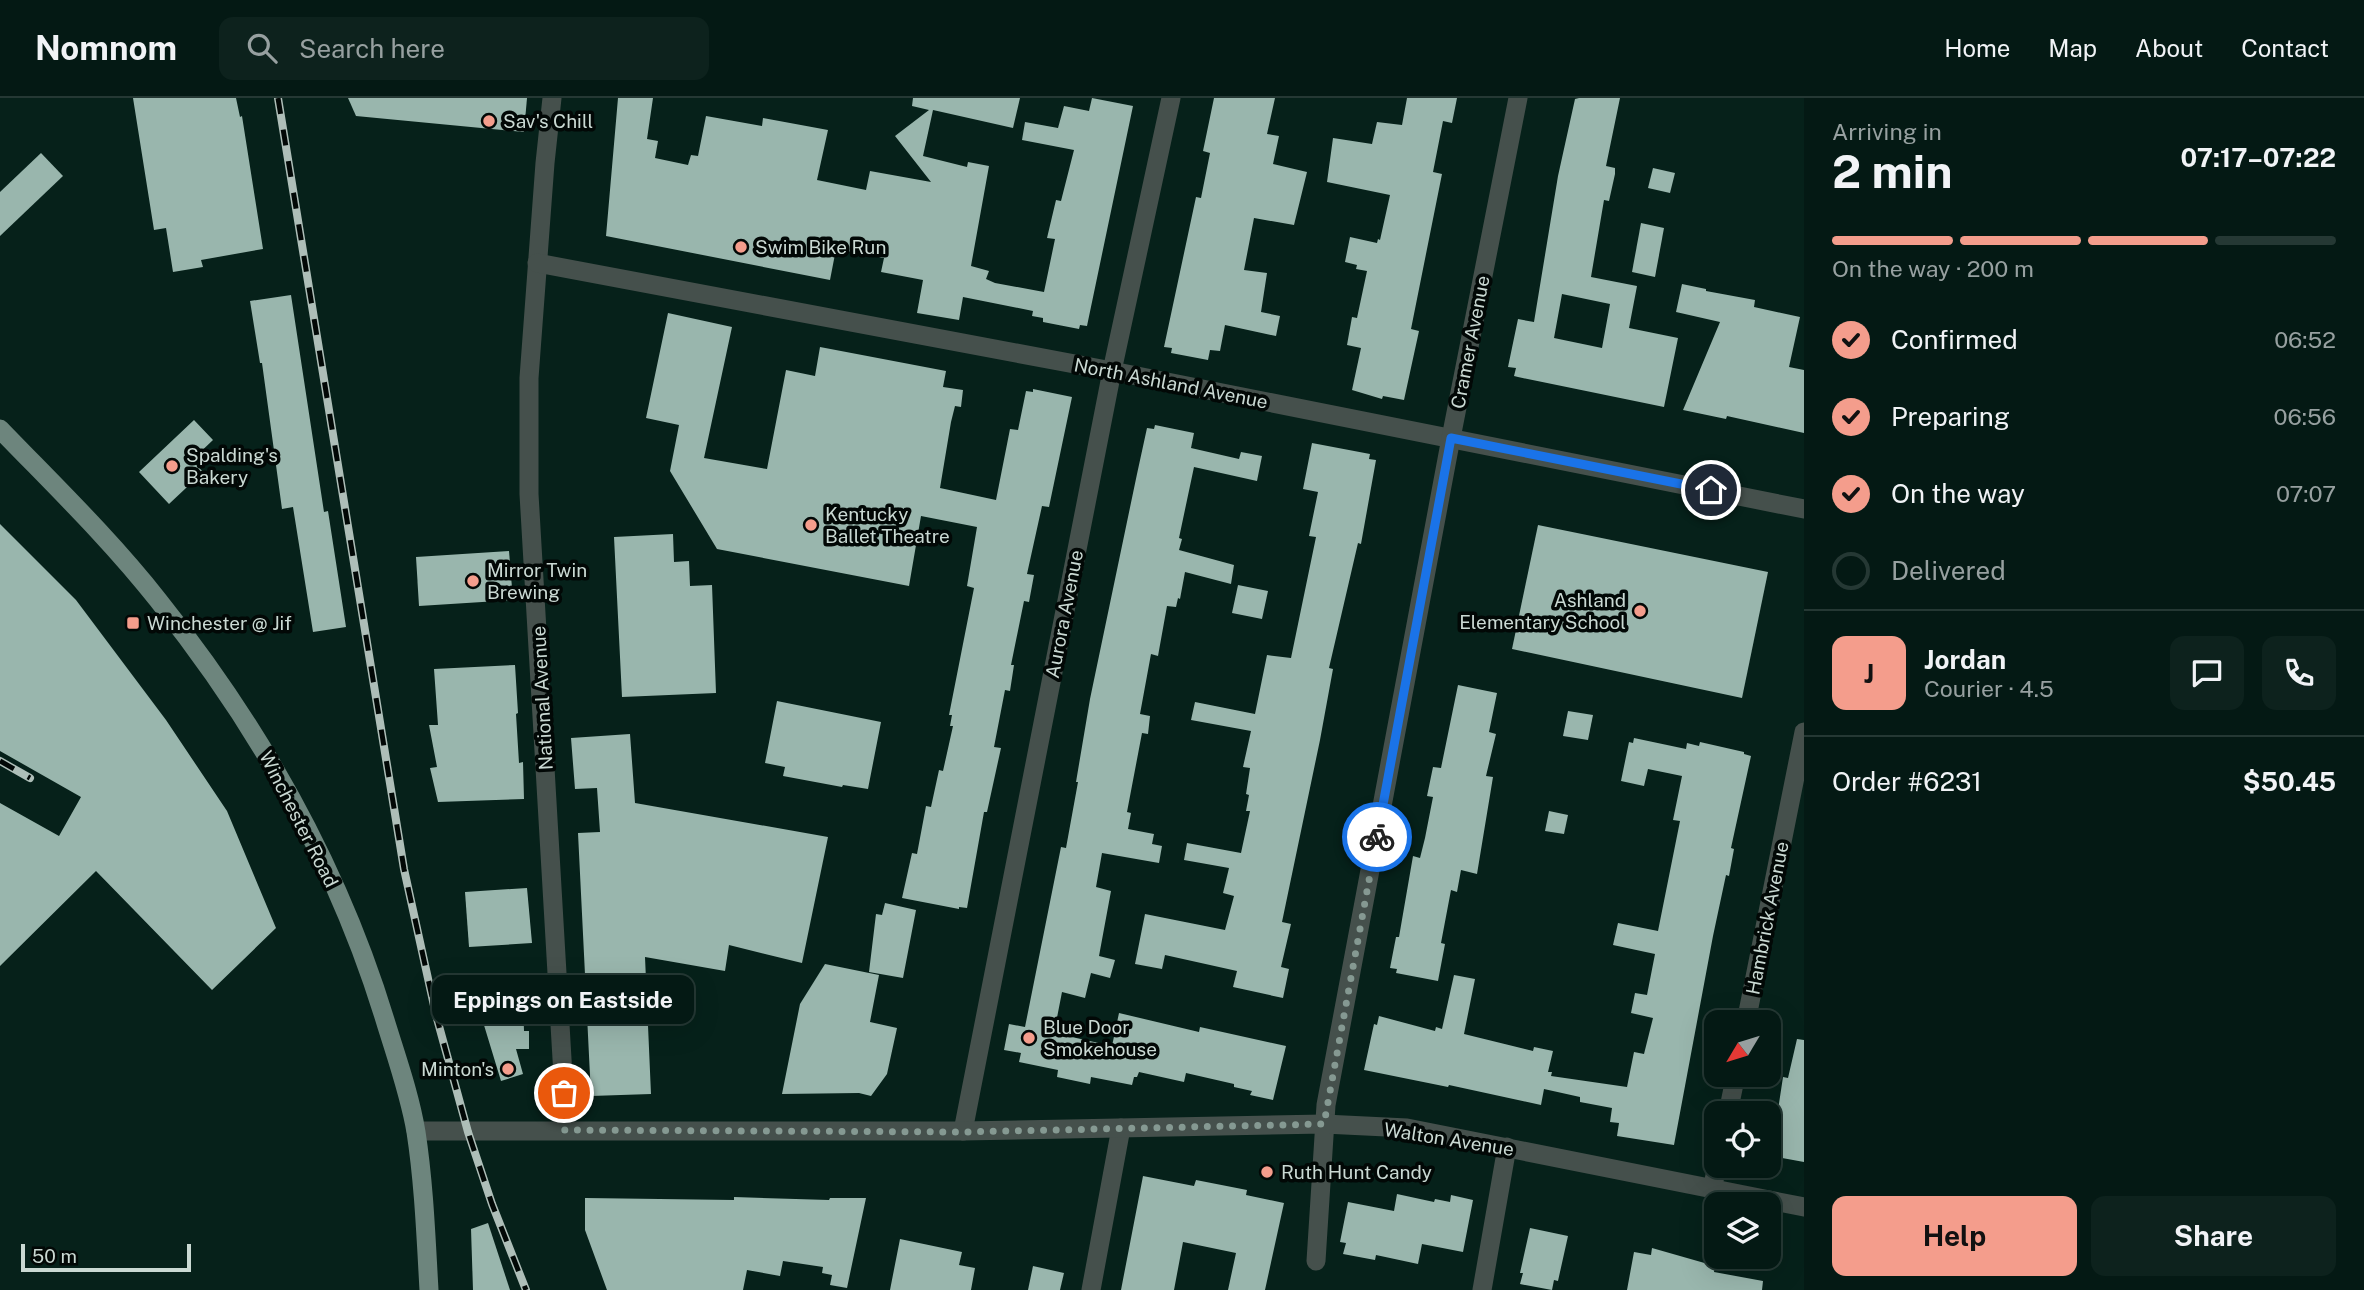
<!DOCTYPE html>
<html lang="en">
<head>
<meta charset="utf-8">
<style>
	body { margin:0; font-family:"Public Sans",sans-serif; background:#0d221d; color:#f1f3f6; height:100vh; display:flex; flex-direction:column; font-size:26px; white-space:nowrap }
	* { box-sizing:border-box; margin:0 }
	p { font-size:23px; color:#97a0a0 }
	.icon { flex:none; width:38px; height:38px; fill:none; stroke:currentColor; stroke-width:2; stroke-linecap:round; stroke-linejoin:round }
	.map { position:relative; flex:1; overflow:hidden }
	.sheet { display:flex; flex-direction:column; background:#041914; width:560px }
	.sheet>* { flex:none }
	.needle { width:46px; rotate:232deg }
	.fabs { position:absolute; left:1704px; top:912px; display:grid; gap:14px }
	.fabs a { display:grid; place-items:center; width:77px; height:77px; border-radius:14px; background:#041914; box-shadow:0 7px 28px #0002,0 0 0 2px #253834; font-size:35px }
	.scale { position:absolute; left:21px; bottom:18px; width:170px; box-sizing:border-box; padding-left:7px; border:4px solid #cad9d3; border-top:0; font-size:19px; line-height:24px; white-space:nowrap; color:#cad9d3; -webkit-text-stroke:5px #020806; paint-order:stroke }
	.pin { position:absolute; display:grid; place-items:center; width:60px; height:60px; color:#fff; margin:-30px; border:4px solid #fff; border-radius:50%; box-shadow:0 2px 7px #0007 }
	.courier { position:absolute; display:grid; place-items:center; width:70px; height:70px; margin:-35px; border:5px solid #1a73e8; border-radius:50%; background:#fff; color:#222; box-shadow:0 2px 9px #0007 }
	.bubble { position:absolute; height:49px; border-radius:14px; background:#041914; box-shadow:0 7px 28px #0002,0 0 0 2px #253834; font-size:23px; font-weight:700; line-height:49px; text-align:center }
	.headline em { font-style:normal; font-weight:700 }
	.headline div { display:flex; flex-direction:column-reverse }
	.headline { display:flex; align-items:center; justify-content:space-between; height:119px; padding:0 28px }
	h1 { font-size:46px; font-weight:700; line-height:52px }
	.bar { display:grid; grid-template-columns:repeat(4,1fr); gap:10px 7px; align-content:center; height:84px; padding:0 28px }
	.bar i { height:9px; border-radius:5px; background:#253834 }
	.bar .active { background:#f49d8c }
	.bar p { grid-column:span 4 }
	.line { display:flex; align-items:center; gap:18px; padding:0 28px; border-top:2px solid #253834 }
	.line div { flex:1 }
	.round { display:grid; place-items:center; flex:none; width:74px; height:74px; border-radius:14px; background:#0d221d }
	ol { padding:0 28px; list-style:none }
	li { display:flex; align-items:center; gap:21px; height:77px }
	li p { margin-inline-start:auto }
	li .icon { padding:7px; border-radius:50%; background:#f49d8c; color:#111; stroke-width:4 }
	li:last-child { color:#97a0a0 }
	li i { width:38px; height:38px; border:4px solid #253834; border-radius:50% }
	.button { display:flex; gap:14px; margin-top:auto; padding:14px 28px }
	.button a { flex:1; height:80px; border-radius:14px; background:#f49d8c; color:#111; font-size:28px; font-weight:700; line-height:80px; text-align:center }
	.button a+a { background:#0d221d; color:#f1f3f6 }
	header { display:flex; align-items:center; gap:42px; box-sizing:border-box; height:98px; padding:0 35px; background:#041914; border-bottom:2px solid #253834 }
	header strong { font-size:33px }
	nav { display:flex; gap:38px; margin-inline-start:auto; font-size:24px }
	.search { width:490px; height:63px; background:#0d221d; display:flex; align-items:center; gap:18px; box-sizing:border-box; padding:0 24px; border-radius:14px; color:#97a0a0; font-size:26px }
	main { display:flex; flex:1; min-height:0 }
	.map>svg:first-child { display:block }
	.building { fill:#99b6ad; fill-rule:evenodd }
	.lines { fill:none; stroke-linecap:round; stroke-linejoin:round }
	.minor { stroke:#45504c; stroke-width:19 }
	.tertiary { stroke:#45504c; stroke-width:19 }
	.primary { stroke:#6d857d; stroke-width:19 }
	.rail-casing { stroke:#aebeb8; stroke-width:8 }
	.rail { stroke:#020806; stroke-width:5; stroke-dasharray:16; stroke-linecap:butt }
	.done { stroke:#859992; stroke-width:7; stroke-dasharray:0 12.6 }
	.route { stroke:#1a73e8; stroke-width:9 }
	.poi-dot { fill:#f49d8c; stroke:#020806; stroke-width:2.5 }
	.labels { text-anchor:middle; stroke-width:7; stroke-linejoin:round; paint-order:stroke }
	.poi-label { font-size:19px; fill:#cad9d3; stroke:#020806; text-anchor:start }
	.street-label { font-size:19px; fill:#cad9d3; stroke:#020806 }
</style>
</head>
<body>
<header>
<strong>Nomnom</strong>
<div class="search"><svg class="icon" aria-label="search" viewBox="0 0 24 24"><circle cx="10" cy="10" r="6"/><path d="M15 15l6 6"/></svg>Search here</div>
<nav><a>Home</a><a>Map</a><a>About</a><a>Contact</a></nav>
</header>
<main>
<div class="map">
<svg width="1804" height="1192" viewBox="0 0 1804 1192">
	<rect width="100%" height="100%" fill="#06211a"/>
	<!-- building -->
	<g class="building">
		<polygon points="133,0 236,0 240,19 242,18 263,151 201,162 203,169 173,174 166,130 154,132"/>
		<polygon points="348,0 527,0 524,34 356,18"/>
		<polygon points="618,0 653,0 647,41 658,43 655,60 688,67 691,57 698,58 706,18 762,28 763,20 828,32 817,82 866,92 870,73 931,84 895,38 929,12 912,8 913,0 1020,0 1013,30 933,12 923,58 967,69 968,64 989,68 971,168 989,173 986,181 995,185 1044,194 1055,141 1047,140 1056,102 1061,103 1074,52 1022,42 1025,24 1058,30 1064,8 1089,13 1092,0 1133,8 1087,228 1080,227 1079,231 1043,224 1043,220 1032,218 1033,213 963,199 959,222 917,215 923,182 881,174 884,160 836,151 830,182 606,138"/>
		<polygon points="1214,0 1275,0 1267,36 1279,38 1273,66 1307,74 1294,127 1254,120 1244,172 1267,175 1261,214 1280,218 1276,238 1225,227 1220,253 1210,252 1208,262 1171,255 1172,250 1164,249 1196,99 1201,100 1210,55 1203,53"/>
		<polygon points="1407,0 1457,0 1452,25 1443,23 1433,74 1442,76 1411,231 1419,233 1404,302 1383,298 1382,301 1352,292 1361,250 1347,247 1352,219 1357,220 1367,173 1356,171 1357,167 1345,164 1350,139 1377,145 1378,141 1380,142 1390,97 1327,84 1333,40 1372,46 1377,24 1402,27"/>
		<path d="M1579 0H1620L1606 68 1615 70V76L1609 103 1604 102 1591 179 1637 188 1629 230 1678 240 1664 309 1518 279 1514 278 1516 270 1508 269 1518 221 1534 224 1558 78 1575 1ZM1562 196 1610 206 1602 250 1554 240Z"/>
		<polygon points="41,55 63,78 0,138 0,94"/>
		<polygon points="1653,70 1675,75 1670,95 1648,90"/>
		<polygon points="1641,125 1664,130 1655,179 1632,174"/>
		<polygon points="1682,186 1706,191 1706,193 1755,202 1754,209 1800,219 1789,269 1804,272 1804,335 1727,318 1726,321 1683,312 1720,224 1676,214"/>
		<polygon points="291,197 324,414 328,413 346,529 313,534 293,409 282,411 262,265 260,265 250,203"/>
		<polygon points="668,215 732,229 704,360 767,371 786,272 815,278 820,249 946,273 943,289 963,292 961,309 955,308 951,324 940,390 996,402 1010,331 1018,332 1026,293 1033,294 1033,291 1072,299 1049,409 1042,408 1027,476 1034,477 1029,504 1024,503 1011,567 1014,567 1010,593 1005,592 994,649 1001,650 987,714 984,714 967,810 959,809 959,811 902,800 912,755 917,756 926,708 931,709 939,672 943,673 953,628 950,628 952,617 949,617 974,490 967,488 977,429 921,418 909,488 717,451 670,373 679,327 646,320"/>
		<polygon points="194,322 213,342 192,362 203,374 169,406 139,374"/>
		<polygon points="1155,327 1194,335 1191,350 1239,361 1241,354 1262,358 1257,383 1194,369 1179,440 1182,441 1179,452 1234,467 1231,486 1185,474 1180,501 1178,500 1176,509 1167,508 1158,558 1151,556 1140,616 1150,618 1148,636 1142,635 1127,714 1131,715 1128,731 1154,736 1152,746 1162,748 1159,765 1102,755 1096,789 1111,793 1099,858 1115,862 1110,880 1091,875 1085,900 1062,894 1054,935 1112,948 1119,915 1199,934 1200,929 1286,948 1273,1002 1250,997 1252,993 1234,989 1234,986 1186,975 1184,984 1139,974 1137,979 1134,979 1132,987 1091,979 1090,986 1057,979 1058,972 1019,964 1021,955 1004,952 1009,926 1025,929 1061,749 1066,750 1078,684 1076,684 1090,601 1137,376 1147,330 1154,331"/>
		<polygon points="1312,345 1370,356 1369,361 1376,362 1361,446 1358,445 1329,570 1333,571 1320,642 1282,824 1291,826 1281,869 1289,871 1283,900 1233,889 1237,873 1165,857 1162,871 1135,866 1145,816 1225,832 1234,798 1223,795 1229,770 1184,762 1187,745 1241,755 1250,713 1246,713 1249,697 1246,696 1250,670 1243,669 1251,633 1191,622 1195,604 1255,616 1267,557 1291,560 1316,439 1309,438 1318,394 1303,391"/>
		<polygon points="0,426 76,502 166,622 227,713 276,830 212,892 96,773 0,868 0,705 59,738 81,699 0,653"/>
		<polygon points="1538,427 1768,474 1742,600 1512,551"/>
		<polygon points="673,436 674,464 689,463 690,488 712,487 716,595 622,599 614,439"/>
		<polygon points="509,453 513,502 419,508 416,459"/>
		<polygon points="1238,487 1268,493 1262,521 1232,515"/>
		<polygon points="515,567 518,615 516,616 519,665 523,664 524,701 438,704 430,670 437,669 429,627 438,627 434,571"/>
		<polygon points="1458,587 1497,595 1489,634 1496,636 1486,678 1493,679 1477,776 1461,772 1457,794 1451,792 1441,845 1445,846 1438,883 1396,875 1397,871 1390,870 1396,839 1399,839 1413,758 1420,760 1425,740 1433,699 1427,698 1433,669 1441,670"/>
		<polygon points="777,603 881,624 868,691 843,687 842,689 783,678 785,669 765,665"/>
		<polygon points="1568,613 1593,617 1588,642 1563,638"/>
		<polygon points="630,636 635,705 828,739 802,865 729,847 725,873 645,859 651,996 591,998 578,735 600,734 597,690 575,691 571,640"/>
		<polygon points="1634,640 1686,651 1687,645 1699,648 1700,644 1744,654 1744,656 1751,658 1731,750 1734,751 1729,778 1726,777 1713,838 1674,1047 1617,1038 1619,1025 1610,1024 1612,1010 1580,1004 1580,999 1544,991 1541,1007 1449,987 1448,989 1364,972 1374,926 1377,927 1379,918 1435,933 1436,929 1442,931 1454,877 1475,881 1464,936 1533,953 1534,949 1553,953 1548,974 1552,974 1551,978 1627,989 1634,954 1644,956 1653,920 1631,915 1635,895 1647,897 1655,856 1613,847 1618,825 1658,833 1680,723 1673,722 1682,678 1648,671 1644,688 1621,683 1629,644 1633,645"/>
		<polygon points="1549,713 1568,717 1564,736 1545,733"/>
		<polygon points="527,790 532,845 469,849 465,794"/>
		<polygon points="885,805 916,812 903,880 869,874 876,816 882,817"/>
		<polygon points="825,866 879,877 870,924 897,930 887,976 871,998 859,995 782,996 800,906"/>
		<polygon points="523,902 524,933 529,933 529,951 516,951 523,976 501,983 480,914 489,903"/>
		<polygon points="1797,941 1804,942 1804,1064 1771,1058 1783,979 1788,980"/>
		<polygon points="1143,1078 1194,1088 1196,1082 1247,1092 1246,1097 1284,1105 1265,1192 1228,1192 1236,1155 1183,1144 1174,1192 1121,1192"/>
		<polygon points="1397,1096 1434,1104 1435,1101 1450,1104 1451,1097 1473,1102 1463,1154 1422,1146 1418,1166 1376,1157 1375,1162 1343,1156 1346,1145 1340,1144 1348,1104 1394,1113"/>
		<polygon points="734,1099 829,1102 830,1100 866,1100 847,1190 830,1187 832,1177 822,1175 823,1169 783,1163 780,1178 747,1172 743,1192 607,1192 585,1132 585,1100 734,1102"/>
		<polygon points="488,1125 510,1192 473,1192 471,1131"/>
		<polygon points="1530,1130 1568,1138 1558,1183 1554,1182 1552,1192 1520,1186 1523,1175 1520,1175"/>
		<polygon points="900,1141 962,1154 959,1167 975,1170 971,1192 890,1192"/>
		<polygon points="1652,1150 1715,1168 1714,1174 1763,1183 1762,1192 1627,1192 1634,1154 1651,1157"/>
		<polygon points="1033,1168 1064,1175 1060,1192 1028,1192"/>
	</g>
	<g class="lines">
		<!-- minor -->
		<g class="minor">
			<polyline points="552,0 545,65 529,280 529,396 564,995 564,1032"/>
			<polyline points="537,165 1112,273 1804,411"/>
			<polyline points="1746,924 1804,634"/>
			<polyline points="1728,1015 1736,976"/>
			<polyline points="963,1033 1112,273 1171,0"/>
			<polyline points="1712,1092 1717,1068"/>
			<polyline points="1316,1163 1326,1007 1451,340 1518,0"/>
			<polyline points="1091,1192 1121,1030"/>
			<polyline points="1482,1192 1507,1049"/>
		</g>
		<!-- tertiary -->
		<polyline class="tertiary" points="416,1033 963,1033 1324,1026 1407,1030 1804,1109"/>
		<!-- primary -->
		<path class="primary" d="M0 331C54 387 110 441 158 502 258 627 338 768 385 922 396 958 410 997 416 1034 424 1086 426 1140 429 1192"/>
		<defs>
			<g id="rail">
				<polyline points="278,0 404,771 436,917 468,1034 492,1106 526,1192"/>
				<polyline points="0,663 30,680"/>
			</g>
		</defs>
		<!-- rail casing -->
		<use href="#rail" class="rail-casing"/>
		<!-- rail -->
		<use href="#rail" class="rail"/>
	</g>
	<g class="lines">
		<!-- done -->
		<polyline class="done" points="564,995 564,1032 963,1034 1324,1026 1377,739"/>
		<!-- route -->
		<polyline class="route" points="1377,739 1451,340 1711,392"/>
	</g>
	<!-- markers -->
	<g class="poi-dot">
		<circle cx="489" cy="23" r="7"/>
		<circle cx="741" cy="149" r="7"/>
		<circle cx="172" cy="368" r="7"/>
		<circle cx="811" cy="427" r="7"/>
		<circle cx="473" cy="483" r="7"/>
		<circle cx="1640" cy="513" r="7"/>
		<rect x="126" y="518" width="14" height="14" rx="3.5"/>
		<circle cx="1029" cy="940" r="7"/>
		<circle cx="508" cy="971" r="7"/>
		<circle cx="1267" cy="1074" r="7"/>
	</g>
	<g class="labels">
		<!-- poi labels -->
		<g class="poi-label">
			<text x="503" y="30">Sav's Chill</text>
			<text x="755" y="156">Swim Bike Run</text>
			<text x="186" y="364">Spalding's<tspan x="186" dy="22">Bakery</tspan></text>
			<text x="825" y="423">Kentucky<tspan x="825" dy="22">Ballet Theatre</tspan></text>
			<text x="487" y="479">Mirror Twin<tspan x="487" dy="22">Brewing</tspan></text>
			<text x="1626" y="509" text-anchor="end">Ashland<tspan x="1626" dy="22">Elementary School</tspan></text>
			<text x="147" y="532">Winchester @ Jif</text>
			<text x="1043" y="936">Blue Door<tspan x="1043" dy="22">Smokehouse</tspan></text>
			<text x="494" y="978" text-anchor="end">Minton's</text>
			<text x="1281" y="1081">Ruth Hunt Candy</text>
		</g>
		<!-- street labels -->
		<g class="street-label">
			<text transform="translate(1470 244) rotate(-79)" y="7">Cramer Avenue</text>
			<text transform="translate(1171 285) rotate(11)" y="7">North Ashland Avenue</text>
			<text transform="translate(1064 516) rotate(-79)" y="7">Aurora Avenue</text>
			<text transform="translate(542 600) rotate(-93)" y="7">National Avenue</text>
			<text transform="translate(299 721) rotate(63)" y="7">Winchester Road</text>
			<text transform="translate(1767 820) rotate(-79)" y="7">Hambrick Avenue</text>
			<text transform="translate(1449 1041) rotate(9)" y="7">Walton Avenue</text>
		</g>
	</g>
</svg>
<div class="fabs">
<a><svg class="needle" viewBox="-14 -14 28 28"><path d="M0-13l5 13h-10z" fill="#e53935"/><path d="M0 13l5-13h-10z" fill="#97a0a0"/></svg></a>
<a><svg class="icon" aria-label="locate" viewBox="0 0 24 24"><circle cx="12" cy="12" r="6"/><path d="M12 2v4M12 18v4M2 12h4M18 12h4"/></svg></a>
<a><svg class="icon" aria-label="layers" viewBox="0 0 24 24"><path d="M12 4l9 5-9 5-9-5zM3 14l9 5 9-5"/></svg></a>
</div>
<div class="scale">50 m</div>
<div class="pin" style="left:564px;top:995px;background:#ea580c"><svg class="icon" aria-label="bag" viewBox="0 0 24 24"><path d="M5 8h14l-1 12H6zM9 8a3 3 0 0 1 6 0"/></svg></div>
<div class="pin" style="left:1711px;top:392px;background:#1f2937"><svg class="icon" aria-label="home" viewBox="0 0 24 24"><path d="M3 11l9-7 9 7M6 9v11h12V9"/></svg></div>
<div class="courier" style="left:1377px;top:739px"><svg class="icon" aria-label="bike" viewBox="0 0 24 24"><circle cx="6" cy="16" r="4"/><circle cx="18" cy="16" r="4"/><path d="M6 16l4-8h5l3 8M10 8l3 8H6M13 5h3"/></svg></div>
<div class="bubble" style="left:432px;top:877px;width:262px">Eppings on Eastside</div>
</div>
<section class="sheet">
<div class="headline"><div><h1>2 min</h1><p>Arriving in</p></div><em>07:17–07:22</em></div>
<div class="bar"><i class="active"></i><i class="active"></i><i class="active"></i><i></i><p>On the way · 200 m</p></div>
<ol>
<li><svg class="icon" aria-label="check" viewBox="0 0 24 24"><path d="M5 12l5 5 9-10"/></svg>Confirmed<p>06:52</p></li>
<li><svg class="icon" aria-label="check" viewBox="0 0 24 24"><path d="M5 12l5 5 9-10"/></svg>Preparing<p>06:56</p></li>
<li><svg class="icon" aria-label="check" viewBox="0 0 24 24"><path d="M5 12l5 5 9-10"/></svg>On the way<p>07:07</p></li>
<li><i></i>Delivered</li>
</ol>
<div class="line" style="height:126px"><b class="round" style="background:#f49d8c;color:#111">J</b><div><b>Jordan</b><p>Courier · 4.5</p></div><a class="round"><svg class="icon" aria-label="chat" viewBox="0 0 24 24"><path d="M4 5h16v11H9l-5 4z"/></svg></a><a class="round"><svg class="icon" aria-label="phone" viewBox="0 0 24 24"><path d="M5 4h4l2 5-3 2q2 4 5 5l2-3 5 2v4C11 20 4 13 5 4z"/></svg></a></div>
<div class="line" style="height:91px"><div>Order #6231</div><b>$50.45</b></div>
<div class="button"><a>Help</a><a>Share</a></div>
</section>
</main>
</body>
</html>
